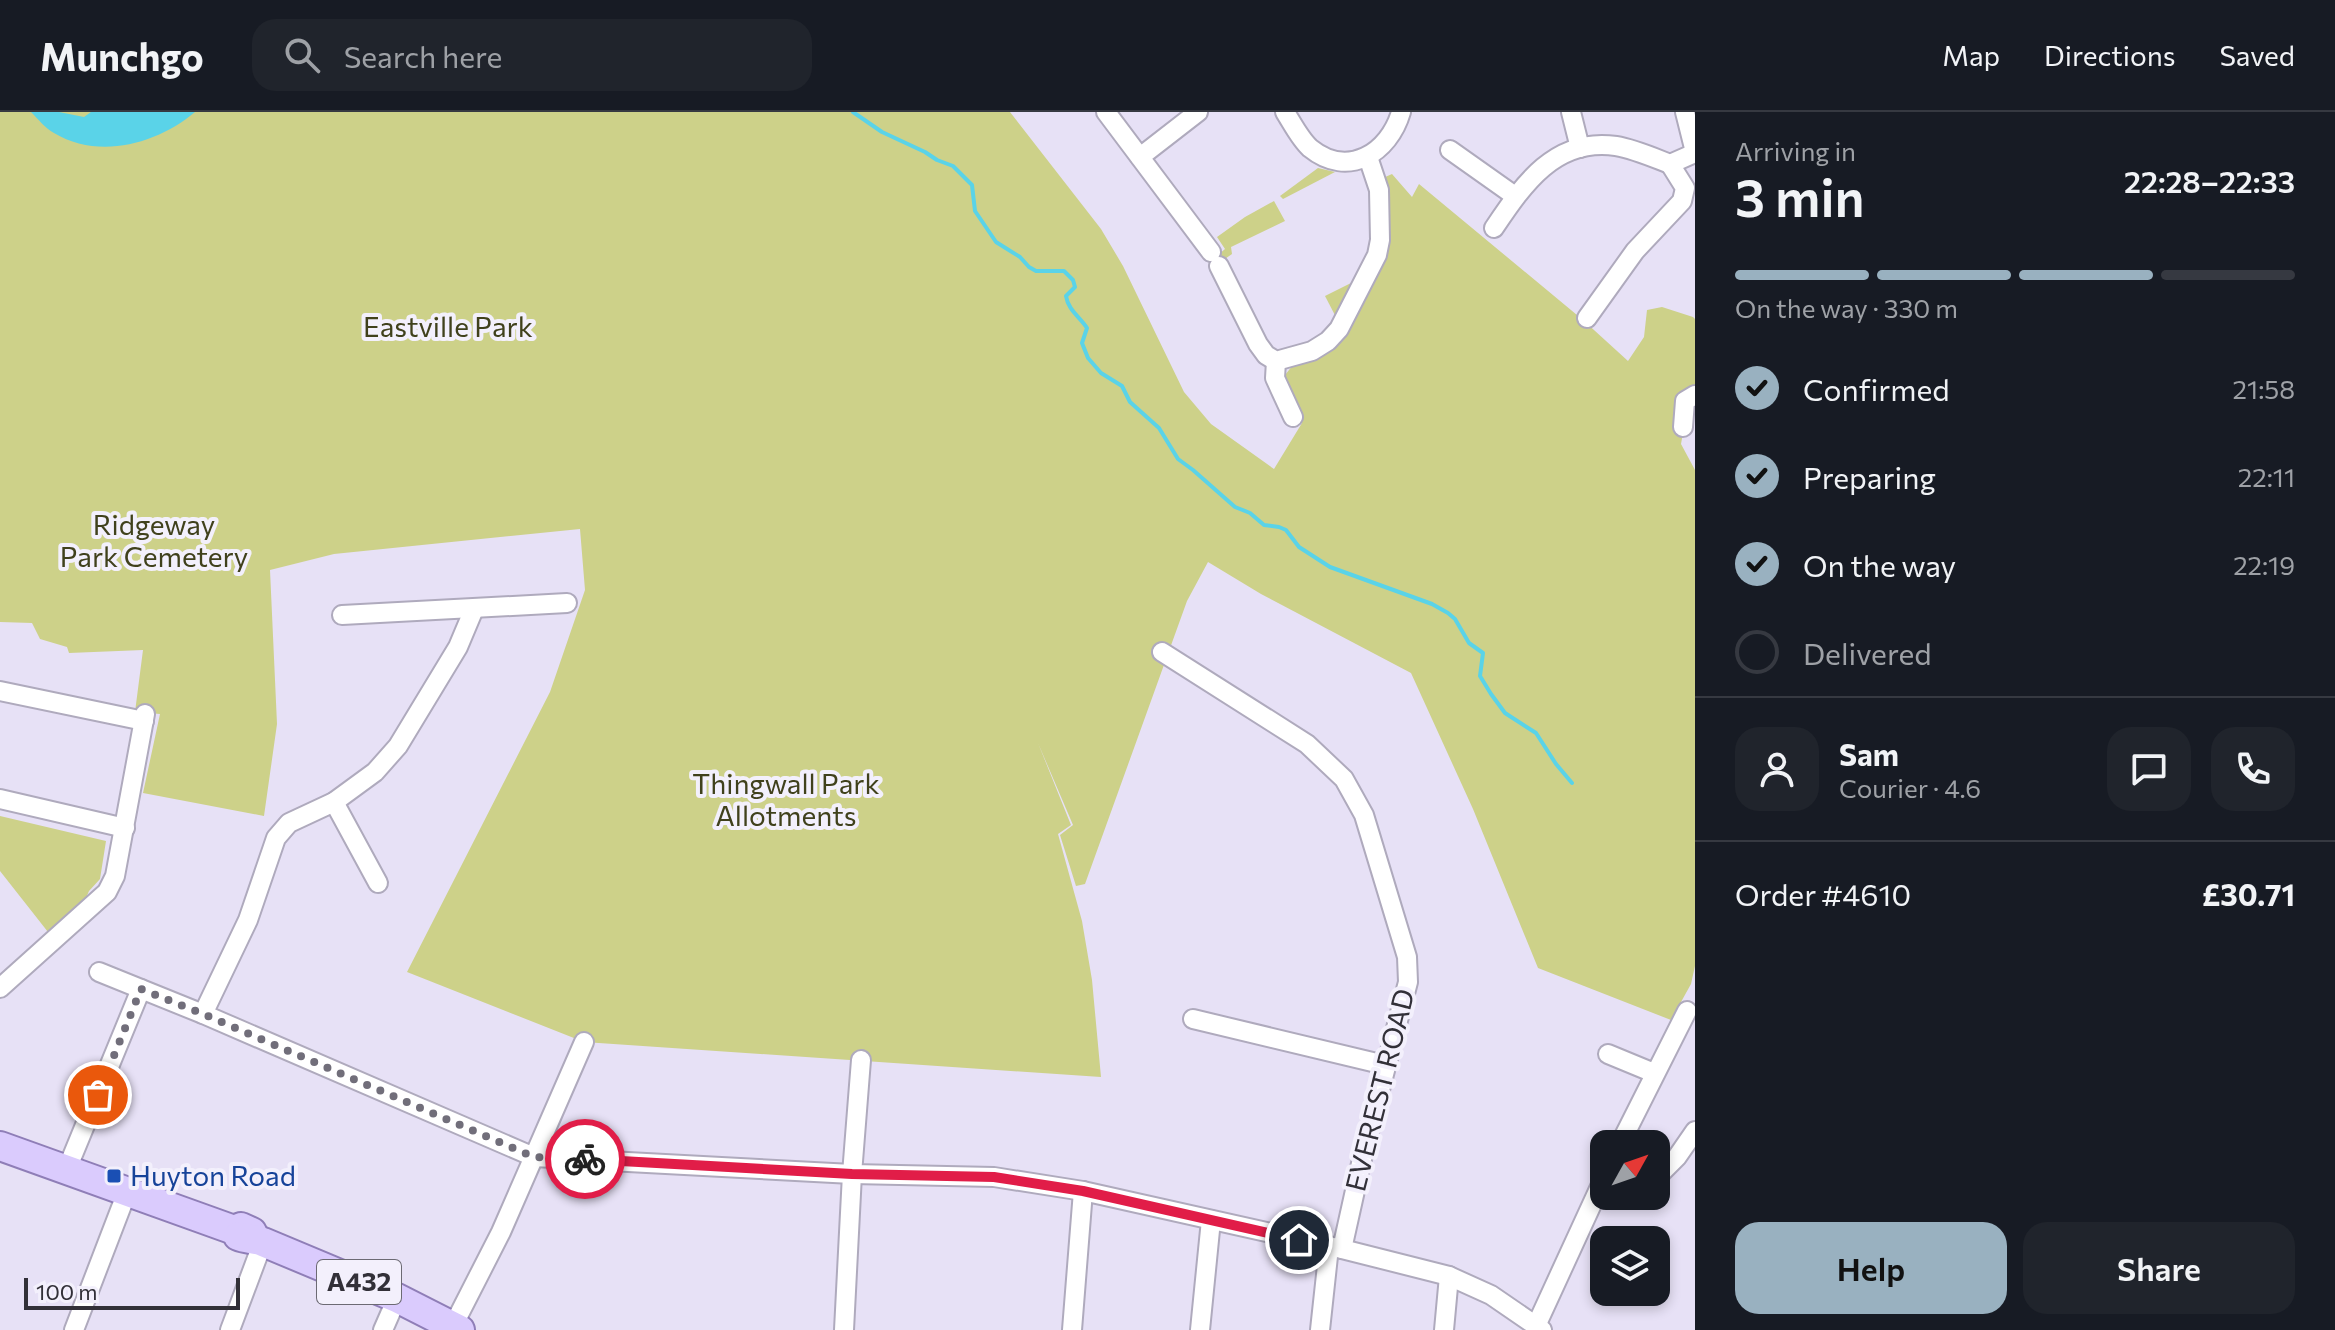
<!DOCTYPE html>
<html lang="en">
<head>
<meta charset="utf-8">
<style>
	body { margin:0; font-family:Commissioner,sans-serif; background:#20242c; color:#f1f3f6; height:100vh; display:flex; flex-direction:column; font-size:30px; white-space:nowrap }
	* { box-sizing:border-box; margin:0 }
	p { font-size:26px; color:#9ea1a6 }
	.icon { flex:none; width:44px; height:44px; fill:none; stroke:currentColor; stroke-width:2; stroke-linecap:round; stroke-linejoin:round }
	.map { position:relative; flex:1; overflow:hidden }
	.panel { display:flex; flex-direction:column; background:#171b24; width:640px }
	.panel>* { flex:none }
	.needle { width:52px; rotate:50deg }
	.buttons { position:absolute; left:1590px; top:1018px; display:grid; gap:16px }
	.buttons a { display:grid; place-items:center; width:80px; height:80px; border-radius:16px; background:#171b24; box-shadow:0 4px 12px #0003; font-size:40px }
	.scale { position:absolute; left:24px; bottom:20px; width:216px; box-sizing:border-box; padding-left:8px; border:4px solid #323038; border-top:0; font-size:22px; line-height:28px; white-space:nowrap; color:#323038; -webkit-text-stroke:6px #f3f0fc; paint-order:stroke }
	.pin { position:absolute; display:grid; place-items:center; width:68px; height:68px; color:#fff; margin:-34px; border:4px solid #fff; border-radius:50%; box-shadow:0 2px 8px #0007 }
	.courier { position:absolute; display:grid; place-items:center; width:80px; height:80px; margin:-40px; border:6px solid #e11d48; border-radius:50%; background:#fff; color:#222; box-shadow:0 2px 10px #0007 }
	.headline em { font-style:normal; font-weight:600 }
	.headline div { display:flex; flex-direction:column-reverse }
	.headline { display:flex; align-items:center; justify-content:space-between; height:136px; padding:0 40px }
	h1 { font-size:52px; font-weight:600; line-height:60px }
	.bar { display:grid; grid-template-columns:repeat(4,1fr); gap:12px 8px; align-content:center; height:96px; padding:0 40px }
	.bar i { height:10px; border-radius:6px; background:#363941 }
	.bar .selected { background:#99b1c0 }
	.bar p { grid-column:span 4 }
	.line { display:flex; align-items:center; gap:20px; padding:0 40px; border-top:2px solid #363941 }
	.line div { flex:1 }
	.round { display:grid; place-items:center; flex:none; width:84px; height:84px; border-radius:24px; background:#20242c }
	ol { padding:0 40px; list-style:none }
	li { display:flex; align-items:center; gap:24px; height:88px }
	li p { margin-inline-start:auto }
	li .icon { padding:8px; border-radius:50%; background:#99b1c0; color:#111; stroke-width:4 }
	li:last-child { color:#9ea1a6 }
	li i { width:44px; height:44px; border:4px solid #363941; border-radius:50% }
	.button { display:flex; gap:16px; margin-top:auto; padding:16px 40px }
	.button a { flex:1; height:92px; border-radius:24px; background:#99b1c0; color:#111; font-size:32px; font-weight:600; line-height:92px; text-align:center }
	.button a+a { background:#20242c; color:#f1f3f6 }
	header { display:flex; align-items:center; gap:48px; box-sizing:border-box; height:112px; padding:0 40px; background:#171b24; border-bottom:2px solid #363941 }
	header strong { font-size:38px }
	nav { display:flex; gap:44px; margin-inline-start:auto; font-size:28px }
	.search { width:560px; height:72px; background:#20242c; display:flex; align-items:center; gap:20px; box-sizing:border-box; padding:0 28px; border-radius:24px; color:#9ea1a6; font-size:30px }
	main { display:flex; flex:1; min-height:0 }
	.map>svg:first-child { display:block }
	.green { fill:#cdd189 }
	.water { fill:#5ad3e8 }
	.lines { fill:none; stroke-linecap:round; stroke-linejoin:round }
	.stream { stroke:#5ad3e8; stroke-width:4 }
	.minor-casing { stroke:#afaabd; stroke-width:22 }
	.primary-casing { stroke:#8f7eb7; stroke-width:32 }
	.minor { stroke:#fff; stroke-width:18 }
	.primary { stroke:#dacbfd; stroke-width:28 }
	.done { stroke:#716e7a; stroke-width:8; stroke-dasharray:0 14.4 }
	.route { stroke:#e11d48; stroke-width:10 }
	.transit-dot { fill:#1a4fb4; stroke:#f3f0fc; stroke-width:3 }
	.labels { text-anchor:middle; stroke-width:8; stroke-linejoin:round; paint-order:stroke }
	.shield { fill:#f3f0fc; stroke:#6c6a73; stroke-width:2 }
	.shield-label { font-size:26px; font-weight:bold; fill:#323038 }
	.park-label { font-size:28px; fill:#40411c; stroke:#f3f0fc }
	.street-label { font-size:28px; fill:#323038; stroke:#f3f0fc }
	.transit-label { font-size:28px; fill:#164399; stroke:#f3f0fc; text-anchor:start }
</style>
</head>
<body>
<header>
<strong>Munchgo</strong>
<div class="search"><svg class="icon" aria-label="search" viewBox="0 0 24 24"><circle cx="10" cy="10" r="6"/><path d="M15 15l6 6"/></svg>Search here</div>
<nav><a>Map</a><a>Directions</a><a>Saved</a></nav>
</header>
<main>
<div class="map">
<svg width="1695" height="1218" viewBox="0 0 1695 1218">
	<rect width="100%" height="100%" fill="#e7e1f6"/>
	<!-- green -->
	<g class="green">
		<polygon points="0,0 1010,0 1101,117 1123,154 1184,280 1211,312 1274,357 1302,311 1284,276 1285,263 1293,253 1326,239 1340,230 1387,140 1388,105 1383,66 1392,62 1412,85 1419,72 1583,208 1628,249 1644,225 1647,198 1662,195 1693,205 1695,207 1695,293 1686,304 1681,332 1695,358 1695,854 1691,872 1671,908 1538,856 1473,697 1411,561 1261,482 1208,450 1187,489 1085,772 1076,774 1060,723 1073,713 1038,631 1071,713 1058,722 1082,809 1092,868 1101,965 584,930 407,860 550,580 585,478 580,417 334,442 270,458 277,612 264,704 143,681 160,602 135,600 143,538 69,541 67,535 40,527 32,511 0,510"/>
		<polygon points="1318,56 1335,60 1283,87 1280,84"/>
		<polygon points="1274,89 1285,109 1231,135 1232,142 1222,149 1218,143 1225,137 1217,125 1245,105"/>
		<polygon points="1359,167 1338,209 1325,184"/>
		<polygon points="0,704 106,729 100,767 89,779 80,800 48,820 0,759"/>
	</g>
	<!-- water -->
	<path class="water" d="M31 0H59L84 5 91 0H195C157 32 99 48 54 21 45 16 39 8 31 0Z"/>
	<g class="lines">
		<!-- stream -->
		<path class="stream" d="M853 0 882 20 925 40 937 48 953 54 972 73 975 99 996 130 1020 145 1029 155 1036 159H1064L1073 168 1075 175 1066 184C1068 198 1080 205 1087 216L1082 231 1088 246 1101 261 1122 274 1130 290 1159 316 1178 347 1193 358 1235 395 1250 401 1264 413 1279 415 1286 418 1299 435 1330 455 1432 492 1448 501 1455 507 1469 531 1483 541 1480 564 1491 582 1505 601 1536 621 1556 652 1572 671"/>
		<defs>
			<g id="minor">
				<polyline points="1106,0 1211,140"/>
				<path d="M1285 0C1292 11 1300 27 1310 36 1348 67 1389 41 1401 0"/>
				<polyline points="1571,0 1580,36"/>
				<polyline points="1685,0 1695,40"/>
				<polyline points="1450,38 1515,84"/>
				<polyline points="1140,45 1198,0"/>
				<path d="M1494 116C1523 73 1555 25 1616 34 1634 37 1652 45 1670 52L1695 41"/>
				<polyline points="1219,154 1258,232 1266,243 1276,249 1312,239 1328,229 1339,217 1377,143 1380,128 1379,78 1368,45"/>
				<polyline points="1587,206 1635,139 1682,89 1685,76 1670,52"/>
				<polyline points="1276,249 1275,266 1293,305"/>
				<polyline points="1683,315 1685,289 1695,283"/>
				<polyline points="342,503 567,491"/>
				<polyline points="1162,540 1307,632 1344,667 1364,703 1407,845 1408,870 1362,1047 1342,1137"/>
				<polyline points="0,579 144,609"/>
				<polyline points="0,687 125,716"/>
				<polyline points="334,690 378,771"/>
				<polyline points="99,860 203,902 534,1045 852,1062 994,1065 1083,1079 1342,1137 1449,1164 1491,1183 1542,1218"/>
				<polyline points="0,876 107,780 115,764 145,602"/>
				<polyline points="203,902 248,808 276,726 289,711 334,690 375,660 398,634 458,535 474,497"/>
				<polyline points="1193,907 1385,953"/>
				<polyline points="1608,942 1654,961"/>
				<polyline points="1620,1032 1687,899"/>
				<polyline points="67,1057 141,877"/>
				<polyline points="1656,1066 1677,1045 1695,1019"/>
				<polyline points="453,1214 501,1120 584,930"/>
				<polyline points="1536,1214 1604,1066"/>
				<polyline points="74,1218 127,1080"/>
				<polyline points="230,1218 263,1130"/>
				<polyline points="383,1218 397,1186"/>
				<polyline points="844,1218 852,1062 861,948"/>
				<polyline points="1072,1218 1083,1079"/>
				<polyline points="1200,1218 1211,1108"/>
				<polyline points="1320,1218 1329,1135"/>
				<polyline points="1444,1218 1449,1164"/>
			</g>
			<g id="primary">
				<polyline points="0,1034 234,1118 241,1115 252,1120 255,1127"/>
				<path d="M238 1124C247 1128 254 1126 263 1130L397 1186 460 1218"/>
			</g>
		</defs>
		<!-- minor casing -->
		<use href="#minor" class="minor-casing"/>
		<!-- primary casing -->
		<use href="#primary" class="primary-casing"/>
		<!-- minor -->
		<use href="#minor" class="minor"/>
		<!-- primary -->
		<use href="#primary" class="primary"/>
	</g>
	<g class="lines">
		<!-- done -->
		<polyline class="done" points="98,983 141,877 203,902 534,1045 585,1047"/>
		<!-- route -->
		<polyline class="route" points="585,1047 852,1062 994,1065 1083,1079 1299,1128"/>
	</g>
	<!-- markers -->
	<rect class="transit-dot" x="106" y="1056" width="16" height="16" rx="4"/>
	<g class="labels">
		<!-- shield labels -->
		<rect class="shield" x="317" y="1148" width="84" height="44" rx="6"/>
		<g class="shield-label">
			<text x="359" y="1179">A432</text>
		</g>
		<!-- park labels -->
		<g class="park-label">
			<text x="448" y="225">Eastville Park</text>
			<text x="154" y="423">Ridgeway<tspan x="154" dy="32">Park Cemetery</tspan></text>
			<text x="786" y="682">Thingwall Park<tspan x="786" dy="32">Allotments</tspan></text>
		</g>
		<!-- street labels -->
		<g class="street-label">
			<text transform="translate(1380 978) rotate(-76)" y="10">EVEREST ROAD</text>
		</g>
		<!-- transit labels -->
		<g class="transit-label">
			<text x="130" y="1074">Huyton Road</text>
		</g>
	</g>
</svg>
<div class="buttons">
<a><svg class="needle" viewBox="-14 -14 28 28"><path d="M0-13l5 13h-10z" fill="#e53935"/><path d="M0 13l5-13h-10z" fill="#9ea1a6"/></svg></a>
<a><svg class="icon" aria-label="layers" viewBox="0 0 24 24"><path d="M12 4l9 5-9 5-9-5zM3 14l9 5 9-5"/></svg></a>
</div>
<div class="scale">100 m</div>
<div class="pin" style="left:98px;top:983px;background:#ea580c"><svg class="icon" aria-label="bag" viewBox="0 0 24 24"><path d="M5 8h14l-1 12H6zM9 8a3 3 0 0 1 6 0"/></svg></div>
<div class="pin" style="left:1299px;top:1128px;background:#1f2937"><svg class="icon" aria-label="home" viewBox="0 0 24 24"><path d="M3 11l9-7 9 7M6 9v11h12V9"/></svg></div>
<div class="courier" style="left:585px;top:1047px"><svg class="icon" aria-label="bike" viewBox="0 0 24 24"><circle cx="6" cy="16" r="4"/><circle cx="18" cy="16" r="4"/><path d="M6 16l4-8h5l3 8M10 8l3 8H6M13 5h3"/></svg></div>
</div>
<section class="panel">
<div class="headline"><div><h1>3 min</h1><p>Arriving in</p></div><em>22:28–22:33</em></div>
<div class="bar"><i class="selected"></i><i class="selected"></i><i class="selected"></i><i></i><p>On the way · 330 m</p></div>
<ol>
<li><svg class="icon" aria-label="check" viewBox="0 0 24 24"><path d="M5 12l5 5 9-10"/></svg>Confirmed<p>21:58</p></li>
<li><svg class="icon" aria-label="check" viewBox="0 0 24 24"><path d="M5 12l5 5 9-10"/></svg>Preparing<p>22:11</p></li>
<li><svg class="icon" aria-label="check" viewBox="0 0 24 24"><path d="M5 12l5 5 9-10"/></svg>On the way<p>22:19</p></li>
<li><i></i>Delivered</li>
</ol>
<div class="line" style="height:144px"><a class="round"><svg class="icon" aria-label="person" viewBox="0 0 24 24"><circle cx="12" cy="8" r="4"/><path d="M4 21q1-7 8-7t8 7"/></svg></a><div><b>Sam</b><p>Courier · 4.6</p></div><a class="round"><svg class="icon" aria-label="chat" viewBox="0 0 24 24"><path d="M4 5h16v11H9l-5 4z"/></svg></a><a class="round"><svg class="icon" aria-label="phone" viewBox="0 0 24 24"><path d="M5 4h4l2 5-3 2q2 4 5 5l2-3 5 2v4C11 20 4 13 5 4z"/></svg></a></div>
<div class="line" style="height:104px"><div>Order #4610</div><b>£30.71</b></div>
<div class="button"><a>Help</a><a>Share</a></div>
</section>
</main>
</body>
</html>
